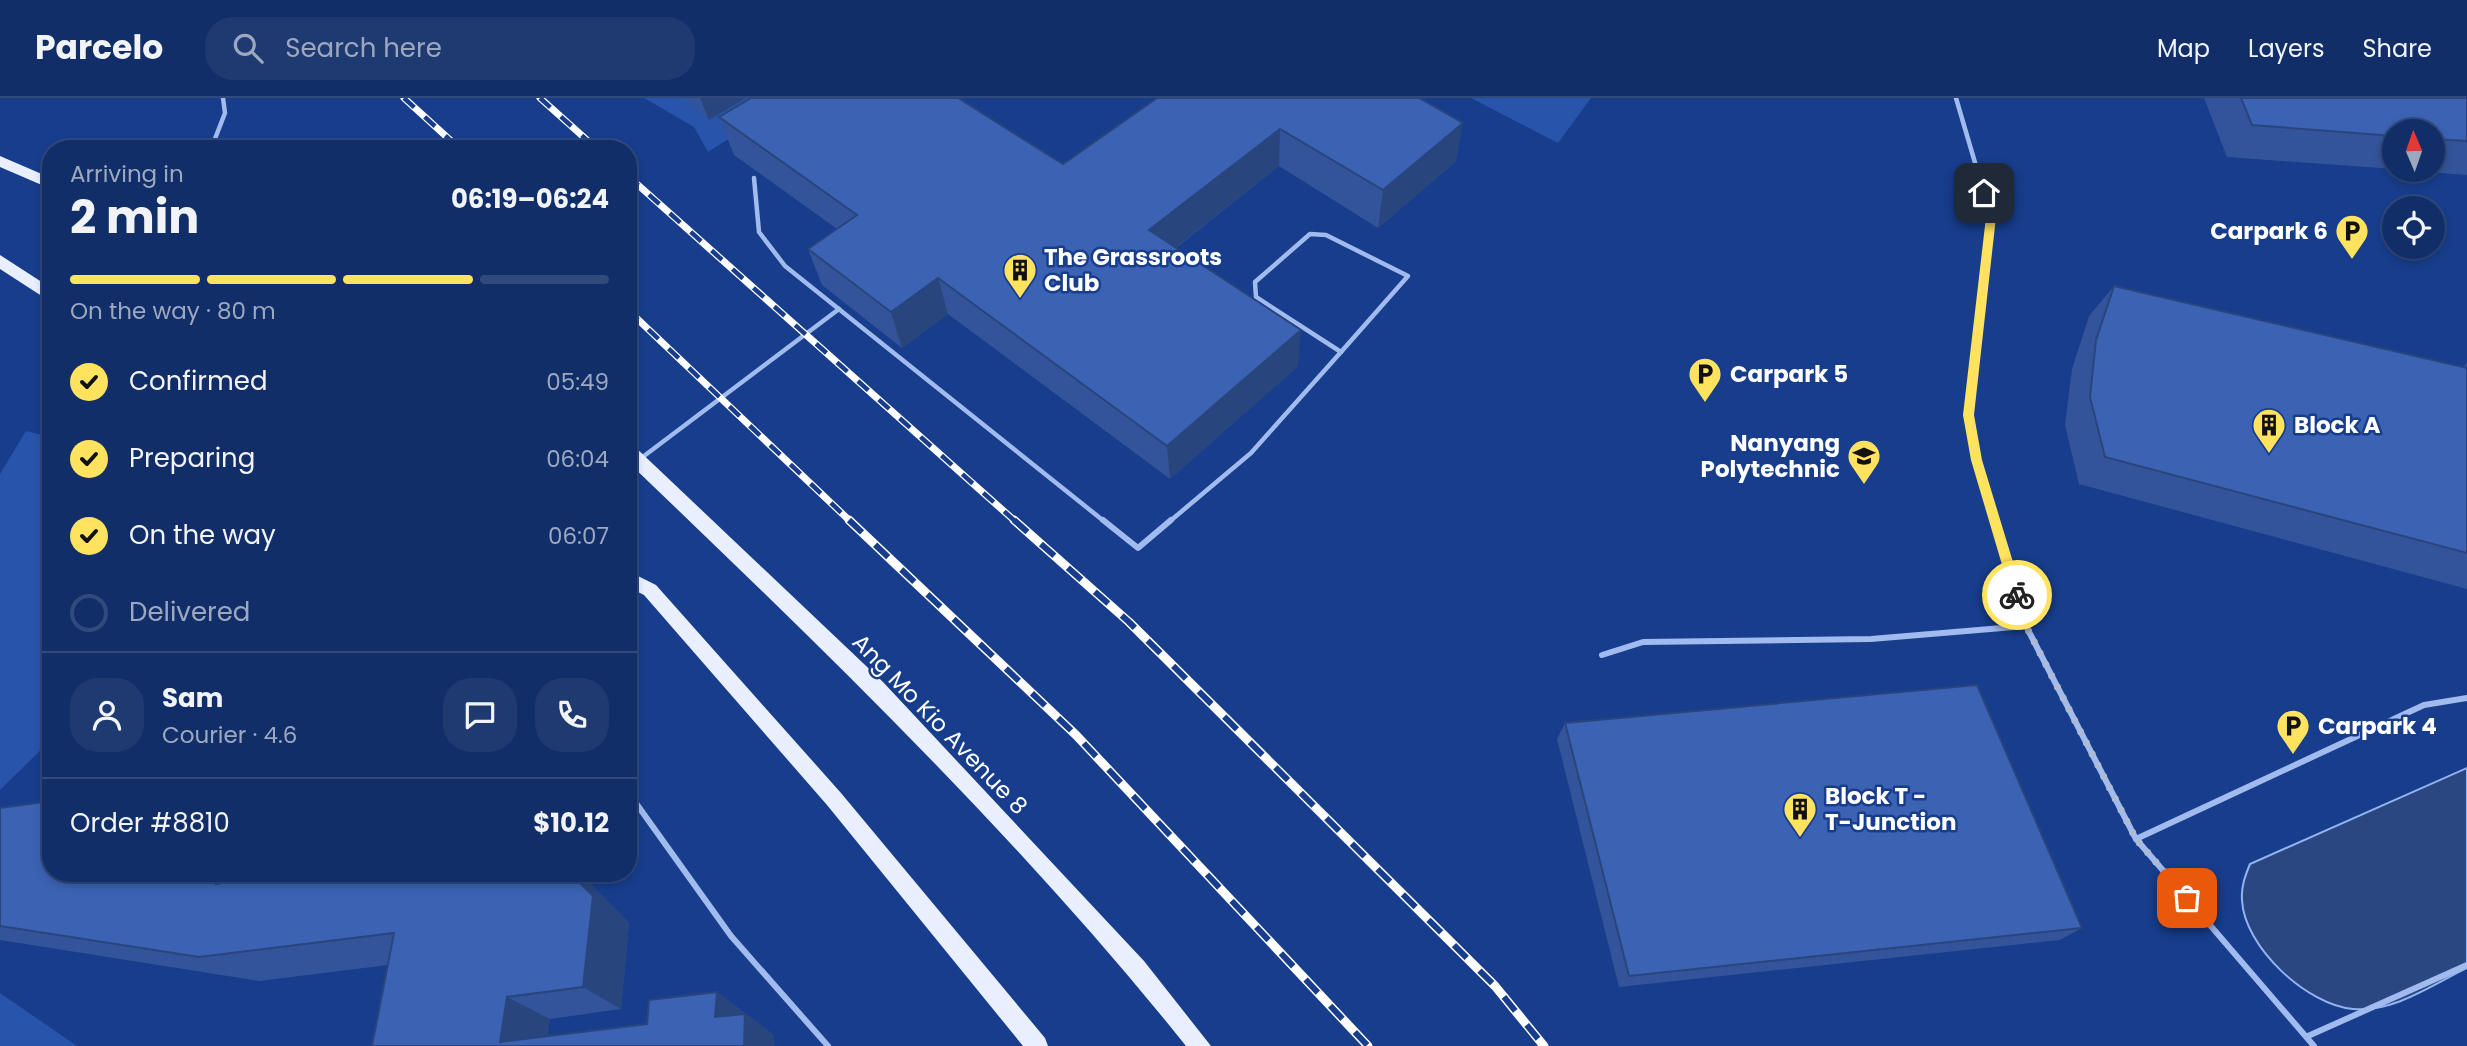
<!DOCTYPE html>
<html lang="en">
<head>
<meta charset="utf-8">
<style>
	body { margin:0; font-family:Poppins,sans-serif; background:#1e3a71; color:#f1f3f6; height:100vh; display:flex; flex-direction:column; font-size:26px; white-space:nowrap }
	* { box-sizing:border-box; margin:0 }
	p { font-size:23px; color:#9ca8c0 }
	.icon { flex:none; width:38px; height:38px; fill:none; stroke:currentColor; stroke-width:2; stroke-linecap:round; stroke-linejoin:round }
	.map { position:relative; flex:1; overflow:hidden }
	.details { position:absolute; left:42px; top:42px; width:595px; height:742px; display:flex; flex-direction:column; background:#112e69; border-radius:28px; box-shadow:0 4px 10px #0003,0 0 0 2px #304a7d }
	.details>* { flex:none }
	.needle { width:46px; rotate:358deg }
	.buttons { position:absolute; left:2382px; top:21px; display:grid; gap:14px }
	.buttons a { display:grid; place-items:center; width:63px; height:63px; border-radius:50%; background:#112e69; box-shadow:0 4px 10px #0003,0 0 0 2px #304a7d; font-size:35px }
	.pin { position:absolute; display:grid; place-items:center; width:60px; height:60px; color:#fff; margin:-30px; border-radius:14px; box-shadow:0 4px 10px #0006 }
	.courier { position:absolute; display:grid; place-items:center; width:70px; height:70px; margin:-35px; border:5px solid #ffe35f; border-radius:50%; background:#fff; color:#222; box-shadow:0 2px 9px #0007 }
	.headline em { font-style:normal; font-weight:700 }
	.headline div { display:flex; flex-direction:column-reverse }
	.headline { display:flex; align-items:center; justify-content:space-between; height:119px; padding:0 28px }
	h1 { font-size:46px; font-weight:700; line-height:52px }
	.bar { display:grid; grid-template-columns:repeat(4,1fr); gap:10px 7px; align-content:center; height:84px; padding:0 28px }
	.bar i { height:9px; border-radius:5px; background:#304a7d }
	.bar .active { background:#ffe35f }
	.bar p { grid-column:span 4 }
	.line { display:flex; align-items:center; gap:18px; padding:0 28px; border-top:2px solid #304a7d }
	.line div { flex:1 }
	.round { display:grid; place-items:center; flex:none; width:74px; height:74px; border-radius:28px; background:#1e3a71 }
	ol { padding:0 28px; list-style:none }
	li { display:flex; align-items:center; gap:21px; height:77px }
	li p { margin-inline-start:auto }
	li .icon { padding:7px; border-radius:50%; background:#ffe35f; color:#111; stroke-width:4 }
	li:last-child { color:#9ca8c0 }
	li i { width:38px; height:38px; border:4px solid #304a7d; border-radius:50% }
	header { display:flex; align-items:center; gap:42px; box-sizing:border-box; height:98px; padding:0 35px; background:#112e69; border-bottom:2px solid #304a7d }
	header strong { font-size:33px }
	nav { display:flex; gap:38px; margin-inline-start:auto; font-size:24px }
	.search { width:490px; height:63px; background:#1e3a71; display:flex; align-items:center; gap:18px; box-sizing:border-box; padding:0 24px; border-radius:28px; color:#9ca8c0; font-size:26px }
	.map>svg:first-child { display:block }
	.green { fill:#2954ab }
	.water { fill:#2b4782; stroke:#93b4f2; stroke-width:2 }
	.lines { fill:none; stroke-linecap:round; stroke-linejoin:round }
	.service-far1 { stroke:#a1bbef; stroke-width:4.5 }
	.service { stroke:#a1bbef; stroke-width:6 }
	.primary { fill:#e9efff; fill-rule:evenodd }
	.rail-far1-casing { stroke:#fff; stroke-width:7 }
	.rail-casing { stroke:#fff; stroke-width:9 }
	.rail-far1 { stroke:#173d8c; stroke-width:4.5; stroke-dasharray:14; stroke-linecap:butt }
	.rail { stroke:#173d8c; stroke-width:6; stroke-dasharray:18; stroke-linecap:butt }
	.wall { fill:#33549a }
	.shaded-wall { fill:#29457d }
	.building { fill:#3b62b3; stroke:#29457d; stroke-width:2 }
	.route { fill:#ffe35f }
	.done { stroke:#aebbd7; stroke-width:7; stroke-dasharray:0 12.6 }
	.labels { text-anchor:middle; stroke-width:5; stroke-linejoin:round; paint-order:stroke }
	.poi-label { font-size:23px; font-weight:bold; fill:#fff; stroke:#173d8c; text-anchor:start }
	.street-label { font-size:23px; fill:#fff; stroke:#173d8c }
</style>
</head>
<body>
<header>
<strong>Parcelo</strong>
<div class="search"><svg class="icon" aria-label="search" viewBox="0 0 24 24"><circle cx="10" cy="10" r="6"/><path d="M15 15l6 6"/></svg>Search here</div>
<nav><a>Map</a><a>Layers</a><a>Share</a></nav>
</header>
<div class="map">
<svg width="2467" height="948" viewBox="0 0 2467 948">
	<rect width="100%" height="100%" fill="#173d8c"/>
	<!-- green -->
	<g class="green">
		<polygon points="644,0 793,0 708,54 694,29"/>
		<polygon points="1471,0 1591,0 1558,45"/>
		<polygon points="26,333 51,339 51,642 0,692 0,376"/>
		<polygon points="0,895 77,948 0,948"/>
	</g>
	<!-- water -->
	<path class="water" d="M2467 670V870C2432 887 2393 915 2353 911 2307 907 2244 849 2242 802 2241 789 2245 778 2250 766Z"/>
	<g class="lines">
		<!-- service-far1 -->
		<g class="service-far1">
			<polyline points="1956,0 1991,119 1968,317 1976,362 1995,424"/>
			<polyline points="211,51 225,15 223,0"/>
			<polyline points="754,80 759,134 785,168 1105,424"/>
			<polygon points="1310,136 1326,137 1408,178 1341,254 1256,199 1255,184"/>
			<polyline points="640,361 839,211"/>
			<polyline points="1169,424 1251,355 1341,254"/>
		</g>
		<!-- service -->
		<g class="service">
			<polyline points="1103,422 1138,450 1171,422"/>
			<polyline points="1994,422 2026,528 2136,741 2314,948"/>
			<polyline points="1602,557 1643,544 1871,541 2026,528"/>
			<polyline points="628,694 731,838 828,948"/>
			<polyline points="2136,741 2424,607 2467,600"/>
			<polyline points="2308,938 2467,867"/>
		</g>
		<!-- primary -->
		<g class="primary">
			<polygon points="0,58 51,80 51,91 0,69"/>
			<polygon points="0,157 51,190 51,204 0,171"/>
			<path d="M628 346 634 348 883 584 1144 863 1211 948H1186C1018 738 822 550 628 364Z"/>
			<polygon points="628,473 656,487 841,695 1045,940 1048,948 1023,948 827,707 644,497 628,489"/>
		</g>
		<defs>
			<g id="rail-far1">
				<polyline points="404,0 460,51"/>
				<polyline points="540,0 597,51"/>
				<polyline points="628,78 1016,424"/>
				<polyline points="628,212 851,424"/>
			</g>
			<g id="rail">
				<polyline points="849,422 1076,637 1368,948"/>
				<polyline points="1014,422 1129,524 1495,888 1544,948"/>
			</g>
		</defs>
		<!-- rail-far1 casing -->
		<use href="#rail-far1" class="rail-far1-casing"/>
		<!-- rail casing -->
		<use href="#rail" class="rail-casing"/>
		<!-- rail-far1 -->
		<use href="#rail-far1" class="rail-far1"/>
		<!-- rail -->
		<use href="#rail" class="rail"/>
	</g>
	<!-- wall -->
	<g class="wall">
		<polygon points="683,0 746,0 709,22"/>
		<polygon points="1157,0 1456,63 1378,130 1279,68 1176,150 1298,268 1170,381 948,216 902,250 822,187 808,151 837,131 734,57 719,19 1063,66"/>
		<polygon points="2204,0 2467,0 2467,77 2399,72 2432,72 2432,33 2394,33 2394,71 2227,59"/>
		<polygon points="2114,188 2463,269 2467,265 2467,491 2079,386 2065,327 2072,271 2089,218"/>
		<polygon points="1565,625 2082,830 2060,842 1619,889 1557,641"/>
		<polygon points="0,710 51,775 580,775 629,825 621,911 550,921 547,938 647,926 717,894 774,937 774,948 372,948 388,867 259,883 0,842"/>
	</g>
	<!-- shaded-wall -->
	<g class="shaded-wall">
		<polygon points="700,0 746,0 709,22"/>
		<polygon points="1463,25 1456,63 1378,130 1383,92"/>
		<polygon points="1280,31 1279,68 1152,168 1149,132"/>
		<polygon points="938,180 948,216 902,250 891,214"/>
		<polygon points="1301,232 1298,268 1170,381 1167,348"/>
		<polygon points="219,775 265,775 281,783 216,786"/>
		<polygon points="570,775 580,775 629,825 621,911 583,889"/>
		<polygon points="717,894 774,937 774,948 744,948 715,919"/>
		<polygon points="507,899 550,921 546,948 500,944"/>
	</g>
	<!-- building -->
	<g class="building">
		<polygon points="751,0 958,0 1063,66 1157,0 1419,0 1463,25 1383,92 1280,31 1149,132 1301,232 1167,348 938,180 891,214 808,151 857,117 719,19"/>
		<polygon points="2241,0 2467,0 2467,43 2432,41 2432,33 2394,33 2394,38 2252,27"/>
		<polygon points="2114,188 2467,270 2467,455 2105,359 2090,299 2096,242"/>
		<polygon points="1977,587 2082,830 1629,878 1565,625"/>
		<polygon points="51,703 51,775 219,775 216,786 282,775 570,775 593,798 583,889 507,899 500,944 647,926 649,902 717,894 715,919 745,916 744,948 372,948 394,835 199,859 0,828 0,710"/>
	</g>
	<!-- route -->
	<polygon class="route" points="1980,92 1989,95 1996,119 1974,317 1982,362 2023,497 2017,502 2011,497 1971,362 1963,317 1986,119"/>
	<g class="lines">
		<!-- done -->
		<polyline class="done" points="2017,497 2026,528 2136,741 2187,800"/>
	</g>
	<!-- icons -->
	<defs>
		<symbol id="parking-pin" viewBox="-11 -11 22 30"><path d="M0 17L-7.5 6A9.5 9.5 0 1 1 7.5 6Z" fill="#ffe35f" stroke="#173d8c"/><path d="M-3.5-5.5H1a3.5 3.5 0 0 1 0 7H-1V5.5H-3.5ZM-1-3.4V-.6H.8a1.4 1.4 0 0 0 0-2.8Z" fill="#111"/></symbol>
		<symbol id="building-pin" viewBox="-11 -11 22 30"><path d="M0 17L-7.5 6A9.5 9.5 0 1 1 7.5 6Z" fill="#ffe35f" stroke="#173d8c"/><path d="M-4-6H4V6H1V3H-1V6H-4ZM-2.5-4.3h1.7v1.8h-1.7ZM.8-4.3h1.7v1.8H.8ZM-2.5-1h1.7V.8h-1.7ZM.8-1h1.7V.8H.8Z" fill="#111"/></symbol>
		<symbol id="university-pin" viewBox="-11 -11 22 30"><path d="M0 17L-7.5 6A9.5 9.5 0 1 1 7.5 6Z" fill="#ffe35f" stroke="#173d8c"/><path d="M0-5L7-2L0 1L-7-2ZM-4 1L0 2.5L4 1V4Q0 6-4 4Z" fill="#111"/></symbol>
	</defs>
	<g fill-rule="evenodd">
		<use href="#parking-pin" x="2333" y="114" width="38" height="52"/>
		<use href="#building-pin" x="1001" y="153" width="38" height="52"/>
		<use href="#parking-pin" x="1686" y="257" width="38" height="52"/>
		<use href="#building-pin" x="2250" y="308" width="38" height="52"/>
		<use href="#university-pin" x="1845" y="339" width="38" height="52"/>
		<use href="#parking-pin" x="2274" y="609" width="38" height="52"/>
		<use href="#building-pin" x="1781" y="692" width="38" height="52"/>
	</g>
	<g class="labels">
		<!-- poi labels -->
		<g class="poi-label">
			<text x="2328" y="141" text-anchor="end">Carpark 6</text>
			<text x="1044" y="167">The Grassroots<tspan x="1044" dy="26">Club</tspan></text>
			<text x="1730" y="284">Carpark 5</text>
			<text x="2294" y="335">Block A</text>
			<text x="1840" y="353" text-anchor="end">Nanyang<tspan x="1840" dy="26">Polytechnic</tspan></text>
			<text x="2318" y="636">Carpark 4</text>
			<text x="1825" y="706">Block T -<tspan x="1825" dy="26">T-Junction</tspan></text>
		</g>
		<!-- street labels -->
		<g class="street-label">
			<text transform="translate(940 626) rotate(46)" y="8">Ang Mo Kio Avenue 8</text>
		</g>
	</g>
</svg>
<div class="buttons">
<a><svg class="needle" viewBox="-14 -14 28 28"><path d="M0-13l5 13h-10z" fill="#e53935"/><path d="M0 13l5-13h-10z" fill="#9ca8c0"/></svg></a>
<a><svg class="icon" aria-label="locate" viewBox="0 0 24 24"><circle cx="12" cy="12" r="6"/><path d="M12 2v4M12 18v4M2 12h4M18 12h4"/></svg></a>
</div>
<div class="pin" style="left:2187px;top:800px;background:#ea580c"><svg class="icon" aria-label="bag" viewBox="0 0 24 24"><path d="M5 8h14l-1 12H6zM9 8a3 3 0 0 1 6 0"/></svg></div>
<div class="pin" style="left:1984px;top:95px;background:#1f2937"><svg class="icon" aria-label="home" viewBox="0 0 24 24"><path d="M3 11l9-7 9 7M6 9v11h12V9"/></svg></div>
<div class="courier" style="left:2017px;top:497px"><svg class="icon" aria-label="bike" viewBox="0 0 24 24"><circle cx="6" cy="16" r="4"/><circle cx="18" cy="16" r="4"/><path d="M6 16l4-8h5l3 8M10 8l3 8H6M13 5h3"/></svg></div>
<section class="details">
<div class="headline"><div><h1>2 min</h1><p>Arriving in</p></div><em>06:19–06:24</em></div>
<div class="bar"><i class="active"></i><i class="active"></i><i class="active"></i><i></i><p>On the way · 80 m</p></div>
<ol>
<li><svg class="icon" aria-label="check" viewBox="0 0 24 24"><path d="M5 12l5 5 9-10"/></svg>Confirmed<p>05:49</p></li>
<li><svg class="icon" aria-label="check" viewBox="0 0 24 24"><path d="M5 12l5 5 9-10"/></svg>Preparing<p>06:04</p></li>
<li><svg class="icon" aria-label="check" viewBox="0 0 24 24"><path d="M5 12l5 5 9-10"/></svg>On the way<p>06:07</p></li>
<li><i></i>Delivered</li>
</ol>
<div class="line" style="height:126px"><a class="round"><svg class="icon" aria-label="person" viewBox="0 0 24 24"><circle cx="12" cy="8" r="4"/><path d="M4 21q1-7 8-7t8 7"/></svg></a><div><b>Sam</b><p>Courier · 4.6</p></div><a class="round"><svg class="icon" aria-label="chat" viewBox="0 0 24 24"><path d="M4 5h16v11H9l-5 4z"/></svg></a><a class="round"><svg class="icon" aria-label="phone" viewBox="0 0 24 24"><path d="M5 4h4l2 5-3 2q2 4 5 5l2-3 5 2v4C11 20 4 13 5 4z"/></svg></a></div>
<div class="line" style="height:91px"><div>Order #8810</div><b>$10.12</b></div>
</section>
</div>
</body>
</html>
